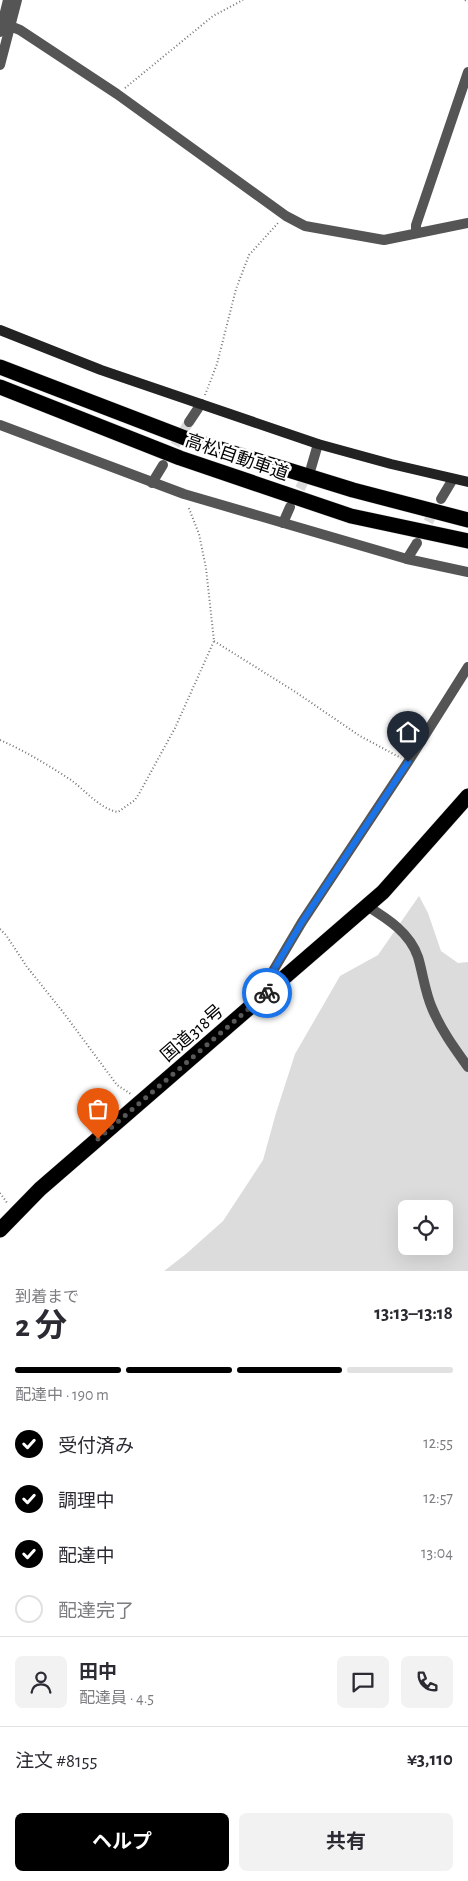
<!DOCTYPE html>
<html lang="ja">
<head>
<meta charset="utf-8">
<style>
	body { margin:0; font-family:"Alegreya Sans","Noto Sans JP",sans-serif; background:#f2f2f3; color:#2b2b33; height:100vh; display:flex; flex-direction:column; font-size:19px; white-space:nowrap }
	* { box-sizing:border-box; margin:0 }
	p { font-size:16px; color:#7c7c81 }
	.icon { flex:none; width:28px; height:28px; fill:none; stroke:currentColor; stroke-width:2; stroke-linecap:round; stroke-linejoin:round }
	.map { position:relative; height:1271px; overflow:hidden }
	.drawer { display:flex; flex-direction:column; background:#fff; flex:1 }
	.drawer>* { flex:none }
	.buttons { position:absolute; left:398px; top:1200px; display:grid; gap:10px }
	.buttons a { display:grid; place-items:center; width:55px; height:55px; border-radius:8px; background:#fff; box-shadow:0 5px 20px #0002; font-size:25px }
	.pin { position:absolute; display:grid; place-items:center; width:42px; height:42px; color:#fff; margin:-51px -21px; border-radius:50% 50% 50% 0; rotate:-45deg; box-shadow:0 0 5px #0007 }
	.pin .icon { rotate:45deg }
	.courier { position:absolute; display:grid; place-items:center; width:50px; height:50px; margin:-25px; border:4px solid #1a73e8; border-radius:50%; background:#fff; color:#222; box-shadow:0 1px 6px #0007 }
	.head em { font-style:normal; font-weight:700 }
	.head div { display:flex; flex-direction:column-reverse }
	.head { display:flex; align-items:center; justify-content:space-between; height:85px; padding:0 15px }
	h1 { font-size:32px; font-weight:700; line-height:38px }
	.bar { display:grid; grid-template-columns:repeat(4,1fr); gap:8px 5px; align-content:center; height:60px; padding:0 15px }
	.bar i { height:6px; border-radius:4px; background:#e1e1e2 }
	.bar .active { background:#000 }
	.bar p { grid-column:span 4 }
	.line { display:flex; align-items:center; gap:12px; padding:0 15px; border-top:1px solid #e1e1e2 }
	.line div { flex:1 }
	.round { display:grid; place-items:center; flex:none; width:52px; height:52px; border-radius:8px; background:#f2f2f3 }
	ol { padding:0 15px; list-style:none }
	li { display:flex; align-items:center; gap:15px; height:55px }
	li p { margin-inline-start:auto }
	li .icon { padding:5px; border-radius:50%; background:#000; color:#fff; stroke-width:4 }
	li:last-child { color:#7c7c81 }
	li i { width:28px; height:28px; border:2px solid #e1e1e2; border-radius:50% }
	.primary-button { display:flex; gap:10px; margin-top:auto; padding:10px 15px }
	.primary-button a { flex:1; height:58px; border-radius:8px; background:#000; color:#fff; font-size:20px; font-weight:700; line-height:58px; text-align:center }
	.primary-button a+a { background:#f2f2f3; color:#2b2b33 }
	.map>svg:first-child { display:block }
	.green { fill:#dcdcdc; fill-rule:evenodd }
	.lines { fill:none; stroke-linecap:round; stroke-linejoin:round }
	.street-tunnel { stroke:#d9d9d9; stroke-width:10; stroke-dasharray:10 5; stroke-linecap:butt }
	.highway-casing { stroke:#dbdbdb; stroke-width:16 }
	.path { stroke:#777; stroke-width:2; stroke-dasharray:1 2.5; stroke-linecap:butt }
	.street { stroke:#555; stroke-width:10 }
	.secondary { stroke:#222; stroke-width:10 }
	.highway { stroke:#000; stroke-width:15 }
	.done { stroke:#595959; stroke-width:5; stroke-dasharray:0 9 }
	.route { stroke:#1a73e8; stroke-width:6 }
	.labels { text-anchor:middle; stroke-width:5; stroke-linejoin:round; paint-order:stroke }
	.street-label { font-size:18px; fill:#000; stroke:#fff }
</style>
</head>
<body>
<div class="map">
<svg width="468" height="1271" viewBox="0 0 468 1271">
	<rect width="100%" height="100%" fill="#fff"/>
	<!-- green -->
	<path class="green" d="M419 896 428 913 441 951 458 963 468 962V1271H164L186 1254 223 1221 263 1160 276 1113 295 1054 340 976 378 955ZM406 1209H444V1246H406Z"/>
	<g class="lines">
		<!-- street-tunnel -->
		<g class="street-tunnel">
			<polyline points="167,458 189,422"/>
			<polyline points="293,502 309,471"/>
			<polyline points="421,535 437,506"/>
		</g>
		<defs>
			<g id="highway">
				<polyline points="0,367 185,438 353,490 468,520"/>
				<polyline points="0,387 180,458 351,516 468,541"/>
				<polyline points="0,1230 40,1189 383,892 468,796"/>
			</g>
		</defs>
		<!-- highway casing -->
		<use href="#highway" class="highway-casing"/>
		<!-- path -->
		<g class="path">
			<polyline points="465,0 468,2"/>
			<polyline points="125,88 213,16 243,0"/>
			<polyline points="205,395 217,364 236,289 249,255 278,223"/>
			<polyline points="214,641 294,691 360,736 401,758"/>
			<path d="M0 740C25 751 48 765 71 780 86 791 100 809 118 812L135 800 140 792 175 728 214 641 206 568 199 534 188 506"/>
			<polyline points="0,929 6,935 27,967 63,1012 117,1085 131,1094"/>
			<polyline points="0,1193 8,1204"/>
		</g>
		<!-- street -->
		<g class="street">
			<polyline points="10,26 20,30 117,94 286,216 305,226 384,240 468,223"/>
			<polyline points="0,32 8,0"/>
			<polyline points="0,65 17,0"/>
			<polyline points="416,233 416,225 468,72"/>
			<polyline points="189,422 201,404"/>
			<polyline points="0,425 184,494 407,559 468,572"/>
			<polyline points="311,468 318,444"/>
			<polyline points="152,483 163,465"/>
			<polyline points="441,499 453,479"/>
			<polyline points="283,523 290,507"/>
			<polyline points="407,559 417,543"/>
			<path d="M367 906C388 919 410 933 418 957 423 974 425 992 432 1008 441 1030 455 1049 468 1067"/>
			<polyline points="275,986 270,976 302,922 408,762 468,667"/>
		</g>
		<!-- secondary -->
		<polyline class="secondary" points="0,330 101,370 318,444 391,464 468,482"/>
		<!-- highway -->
		<use href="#highway" class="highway"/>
	</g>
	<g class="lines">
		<!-- done -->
		<polyline class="done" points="98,1139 267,993"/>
		<!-- route -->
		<polyline class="route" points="267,993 275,986 270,976 302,922 408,762"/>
	</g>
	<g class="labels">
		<!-- street labels -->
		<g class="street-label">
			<text transform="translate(237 457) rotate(19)" y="6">高松自動車道</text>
			<text transform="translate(192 1033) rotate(-41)" y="6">国道318号</text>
		</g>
	</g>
</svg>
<div class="buttons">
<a><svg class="icon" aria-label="locate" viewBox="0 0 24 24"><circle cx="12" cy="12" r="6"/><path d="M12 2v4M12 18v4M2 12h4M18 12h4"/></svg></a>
</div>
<div class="pin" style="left:98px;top:1139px;background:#ea580c"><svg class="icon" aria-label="bag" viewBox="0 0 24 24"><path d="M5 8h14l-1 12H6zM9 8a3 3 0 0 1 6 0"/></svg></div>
<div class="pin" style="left:408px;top:762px;background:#1f2937"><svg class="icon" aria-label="home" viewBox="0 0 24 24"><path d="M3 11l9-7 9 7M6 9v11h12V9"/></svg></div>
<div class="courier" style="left:267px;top:993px"><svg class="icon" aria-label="bike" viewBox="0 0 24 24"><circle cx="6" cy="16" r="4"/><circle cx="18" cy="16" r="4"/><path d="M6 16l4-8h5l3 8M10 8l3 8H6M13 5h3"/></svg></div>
</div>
<section class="drawer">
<div class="head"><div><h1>2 分</h1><p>到着まで</p></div><em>13:13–13:18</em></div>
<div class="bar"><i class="active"></i><i class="active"></i><i class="active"></i><i></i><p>配達中 · 190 m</p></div>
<ol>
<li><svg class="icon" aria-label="check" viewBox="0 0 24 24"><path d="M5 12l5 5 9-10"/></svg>受付済み<p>12:55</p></li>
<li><svg class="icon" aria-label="check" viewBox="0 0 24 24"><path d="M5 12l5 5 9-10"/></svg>調理中<p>12:57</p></li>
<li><svg class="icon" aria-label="check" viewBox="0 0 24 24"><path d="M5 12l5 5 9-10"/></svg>配達中<p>13:04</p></li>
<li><i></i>配達完了</li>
</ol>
<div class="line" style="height:90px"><a class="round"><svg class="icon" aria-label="person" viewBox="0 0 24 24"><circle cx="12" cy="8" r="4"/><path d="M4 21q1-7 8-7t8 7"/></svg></a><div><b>田中</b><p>配達員 · 4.5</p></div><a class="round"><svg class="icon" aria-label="chat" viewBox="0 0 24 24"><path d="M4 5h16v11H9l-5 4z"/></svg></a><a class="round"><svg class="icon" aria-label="phone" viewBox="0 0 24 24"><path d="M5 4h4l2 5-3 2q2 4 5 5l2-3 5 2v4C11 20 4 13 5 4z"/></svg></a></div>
<div class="line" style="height:65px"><div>注文 #8155</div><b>¥3,110</b></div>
<div class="primary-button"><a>ヘルプ</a><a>共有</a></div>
</section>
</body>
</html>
